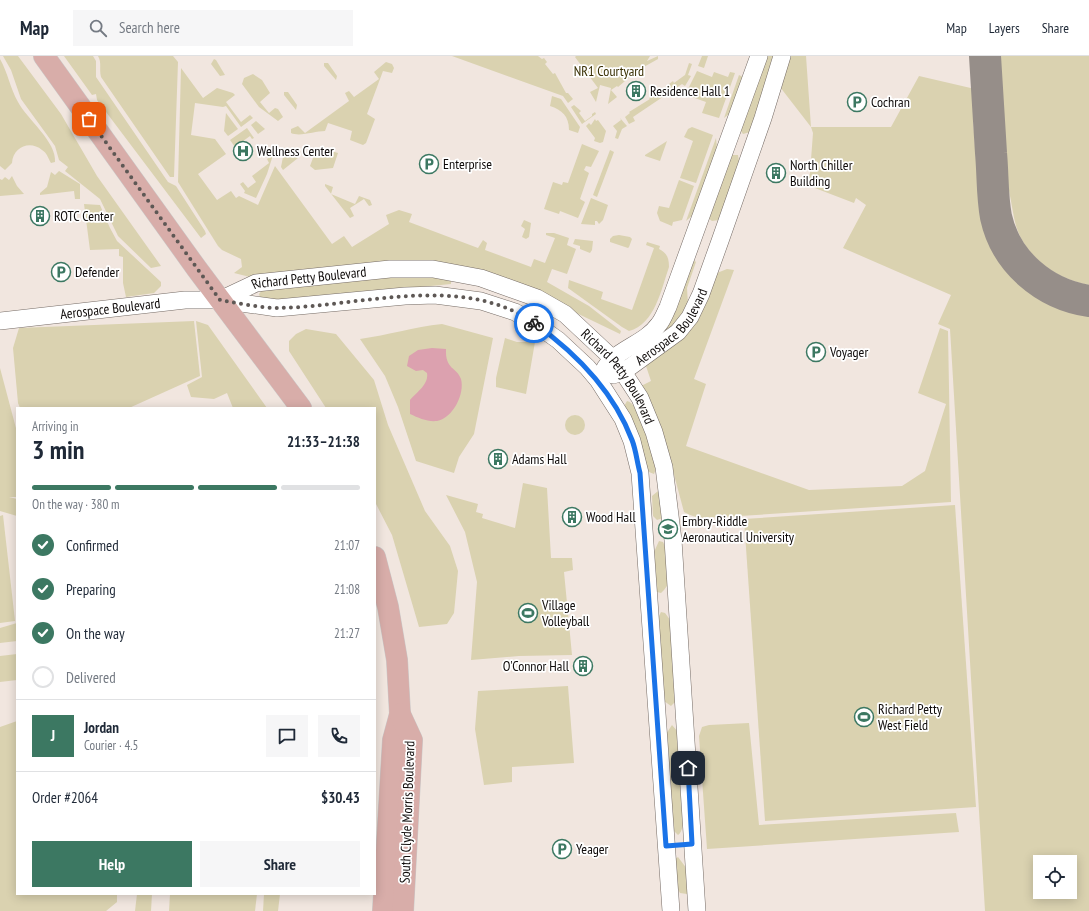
<!DOCTYPE html>
<html lang="en">
<head>
<meta charset="utf-8">
<style>
	body { margin:0; font-family:"PT Sans Narrow",sans-serif; background:#f6f6f7; color:#1f2937; height:100vh; display:flex; flex-direction:column; font-size:15px; white-space:nowrap }
	* { box-sizing:border-box; margin:0 }
	p { font-size:13px; color:#747a83 }
	.icon { flex:none; width:22px; height:22px; fill:none; stroke:currentColor; stroke-width:2; stroke-linecap:round; stroke-linejoin:round }
	.map { position:relative; flex:1; overflow:hidden }
	.side { position:absolute; left:16px; top:351px; width:360px; height:488px; display:flex; flex-direction:column; background:#fff; border-radius:0px; box-shadow:0 2px 10px #0003 }
	.side>* { flex:none }
	.buttons { position:absolute; left:1033px; top:799px; display:grid; gap:8px }
	.buttons a { display:grid; place-items:center; width:44px; height:44px; border-radius:0px; background:#fff; box-shadow:0 2px 10px #0003; font-size:20px }
	.pin { position:absolute; display:grid; place-items:center; width:34px; height:34px; color:#fff; margin:-17px; border-radius:8px; box-shadow:0 2px 6px #0006 }
	.courier { position:absolute; display:grid; place-items:center; width:40px; height:40px; margin:-20px; border:3px solid #1a73e8; border-radius:50%; background:#fff; color:#222; box-shadow:0 1px 5px #0007 }
	.head em { font-style:normal; font-weight:600 }
	.head div { display:flex; flex-direction:column-reverse }
	.head { display:flex; align-items:center; justify-content:space-between; height:68px; padding:0 16px }
	h1 { font-size:26px; font-weight:600; line-height:30px }
	.bar { display:grid; grid-template-columns:repeat(4,1fr); gap:6px 4px; align-content:center; height:48px; padding:0 16px }
	.bar i { height:5px; border-radius:3px; background:#e0e1e3 }
	.bar .active { background:#3c7862 }
	.bar p { grid-column:span 4 }
	.line { display:flex; align-items:center; gap:10px; padding:0 16px; border-top:1px solid #e0e1e3 }
	.line div { flex:1 }
	.round { display:grid; place-items:center; flex:none; width:42px; height:42px; border-radius:0px; background:#f6f6f7 }
	ol { padding:0 16px; list-style:none }
	li { display:flex; align-items:center; gap:12px; height:44px }
	li p { margin-inline-start:auto }
	li .icon { padding:4px; border-radius:50%; background:#3c7862; color:#fff; stroke-width:4 }
	li:last-child { color:#747a83 }
	li i { width:22px; height:22px; border:2px solid #e0e1e3; border-radius:50% }
	.primary-button { display:flex; gap:8px; margin-top:auto; padding:8px 16px }
	.primary-button a { flex:1; height:46px; border-radius:0px; background:#3c7862; color:#fff; font-size:16px; font-weight:600; line-height:46px; text-align:center }
	.primary-button a+a { background:#f6f6f7; color:#1f2937 }
	header { display:flex; align-items:center; gap:24px; box-sizing:border-box; height:56px; padding:0 20px; background:#fff; border-bottom:1px solid #e0e1e3 }
	header strong { font-size:19px }
	nav { display:flex; gap:22px; margin-inline-start:auto; font-size:14px }
	.search { width:280px; height:36px; background:#f6f6f7; display:flex; align-items:center; gap:10px; box-sizing:border-box; padding:0 14px; border-radius:0px; color:#747a83; font-size:15px }
	.map>svg:first-child { display:block }
	.green { fill:#dad2b0; fill-rule:evenodd }
	.water { fill:#dca1af }
	.lines { fill:none; stroke-linecap:round; stroke-linejoin:round }
	.taxiway { stroke:#968e89; stroke-width:32 }
	.minor-casing { stroke:#756b65; stroke-width:18 }
	.major-casing { stroke:#cac9c9; stroke-width:22 }
	.minor { stroke:#fff; stroke-width:17 }
	.major { stroke:#d8ada9; stroke-width:21 }
	.done { stroke:#5e5855; stroke-width:4; stroke-dasharray:0 7.2 }
	.route { stroke:#1a73e8; stroke-width:5 }
	.labels { text-anchor:middle; stroke-width:3.5; stroke-linejoin:round; paint-order:stroke }
	.park-label { font-size:14px; fill:#393003; stroke:#fff }
	.poi-label { font-size:14px; fill:#0f0b0a; stroke:#fff; text-anchor:start }
	.street-label { font-size:14px; fill:#0f0b0a; stroke:#fff }
</style>
</head>
<body>
<header>
<strong>Map</strong>
<div class="search"><svg class="icon" aria-label="search" viewBox="0 0 24 24"><circle cx="10" cy="10" r="6"/><path d="M15 15l6 6"/></svg>Search here</div>
<nav><a>Map</a><a>Layers</a><a>Share</a></nav>
</header>
<div class="map">
<svg width="1089" height="855" viewBox="0 0 1089 855">
	<rect width="100%" height="100%" fill="#f1e6df"/>
	<!-- green -->
	<g class="green">
		<polygon points="3,0 18,0 61,58 97,120 161,210 151,212 118,180 100,143 65,115 68,111 59,104 55,90 21,43 11,14"/>
		<polygon points="64,0 93,0 96,5 96,21 168,126 176,130 205,175 206,178 201,182 97,44 96,38 92,39"/>
		<path d="M98 0H173L178 6 174 121H170L101 21C99 13 102 7 98 0Z"/>
		<polygon points="452,0 538,0 542,3 544,2 547,6 545,8 553,18 555,17 566,37 568,37 573,43 568,47 563,40"/>
		<polygon points="576,0 650,0 647,5 658,0 658,3 642,12 643,14 634,21 632,19 618,31 617,30 611,34 617,41 608,48 611,32 600,29 596,46 590,36 598,32 575,1"/>
		<polygon points="702,0 708,0 704,12 698,10"/>
		<polygon points="765,0 775,0 750,76 743,78 740,74"/>
		<path d="M789 0H806L811 71H891L919 20 975 33 973 64 979 142 996 198 1025 231 1061 250 1089 258V855H985L950 273 938 268 951 239 843 192 866 149 856 142 854 147 807 129 810 117 813 77 811 71 780 31ZM1040 806H1070V836H1040Z"/>
		<path d="M996 0H1089V229C1061 224 1034 207 1021 182 1014 169 1013 154 1010 140 1001 94 999 47 996 0Z"/>
		<path d="M0 3C8 17 10 32 18 46 27 63 57 86 55 106L51 107C48 102 47 97 42 94 30 84 13 91 12 107L5 114 0 110Z"/>
		<polygon points="214,3 216,4 225,19 220,20 211,8"/>
		<path d="M386 6 392 8 394 12 392 17 383 15 367 58 375 63 366 87 363 89 350 84 352 75 328 67 325 75C315 75 300 81 291 77V73L298 70 305 77 349 45 345 37 349 35 354 41 379 23 374 16Z"/>
		<polygon points="324,7 328,7 337,20 336,24 324,10"/>
		<polygon points="689,7 692,8 688,19 691,20 685,30 682,28 633,61 635,65 629,68 625,61 630,57 629,56 650,43 649,42 670,29 669,28 673,25 674,27 685,19"/>
		<polygon points="181,12 203,42 217,32 233,37 235,39 226,46 241,66 250,59 253,62 241,71 226,50 223,51 195,47 191,79 215,83 226,98 198,118 217,144 231,135 236,142 239,140 258,149 275,110 332,188 344,180 352,191 389,168 386,159 399,154 412,158 409,166 478,192 483,184 487,187 485,194 531,211 534,203 545,207 555,182 546,179 546,177 554,177 569,182 567,189 576,193 567,218 552,213 547,226 589,250 621,275 620,278 566,252 541,237 509,223 485,216 250,221 234,217 242,211 241,203 222,194 218,190 178,126"/>
		<polygon points="697,15 712,21 714,16 728,21 730,16 735,17 719,62 702,57 706,46 686,39 684,36 688,33"/>
		<polygon points="253,18 262,24 270,37 260,46 269,57 275,52 278,53 283,61 278,65 259,51 242,28 244,22"/>
		<polygon points="739,19 743,21 729,58 724,62"/>
		<polygon points="284,36 288,36 297,49 296,54 284,39"/>
		<path d="M552 40 561 43 580 71 578 77 569 74C569 60 562 54 550 50Z"/>
		<polygon points="574,49 581,55 579,57 585,65 592,60 592,58 595,56 596,58 582,68 571,51"/>
		<polygon points="226,57 238,73 228,80 224,75"/>
		<polygon points="620,62 627,70 622,73 618,83 615,82 617,75 613,70 621,64"/>
		<polygon points="595,63 596,65 598,64 606,75 603,86 600,87 594,85 595,82 586,70 589,67 591,69"/>
		<polygon points="256,65 265,73 258,78 251,69"/>
		<polygon points="692,71 713,79 696,127 680,122 693,85 684,81 688,73"/>
		<polygon points="247,72 254,82 252,83 250,80 235,91 230,84"/>
		<polygon points="716,82 717,92 694,158 686,165"/>
		<polygon points="667,85 660,105 645,100 645,99"/>
		<polygon points="582,88 599,95 591,111 586,110 584,114 589,117 580,143 585,146 578,162 560,155 559,158 544,153 553,126 562,129 563,126 568,127"/>
		<polygon points="291,92 298,102 283,114 281,111 284,96"/>
		<polygon points="324,93 338,97 333,112 315,114 310,110 313,102"/>
		<polygon points="610,94 614,96 597,141 593,139"/>
		<polygon points="273,99 267,118 256,142 244,137 245,135 240,128 243,126 248,132 256,126 252,120 269,107 267,103"/>
		<polygon points="731,99 738,99 739,105 719,164 712,165 707,161"/>
		<polygon points="59,115 80,128 80,143 75,143 74,135 40,139 40,137 47,131 51,116 55,119"/>
		<polygon points="12,120 17,130 24,138 0,140 0,123 2,124 5,121 9,124"/>
		<polygon points="679,124 694,130 682,164 673,166 672,170 660,165 657,157 659,150 669,152"/>
		<polygon points="325,128 333,131 331,138 355,148 359,140 370,144 372,149 369,150 364,143 350,152 354,160 350,162 325,130"/>
		<polygon points="591,142 608,149 603,164 599,168 597,165 595,165 595,169 581,168"/>
		<polygon points="84,148 100,149 110,172 117,185 161,226 161,230 154,237 126,241 123,227 123,201 119,200 119,193 90,194"/>
		<polygon points="524,164 531,167 529,181 526,183 522,181 525,173 521,170"/>
		<polygon points="619,179 630,181 632,183 629,191 628,192 610,186 610,183 613,180"/>
		<polygon points="575,183 593,185 592,194 590,197 580,193 580,190 573,188"/>
		<path d="M647 186 660 190 659 193C667 197 669 202 669 211 661 234 655 268 629 275L622 271 568 232 569 224 603 236 601 243 632 254 654 192 646 189Z"/>
		<polygon points="693,203 696,206 687,232 688,248 675,268 664,279 661,275"/>
		<polygon points="727,213 734,214 694,323 706,328 686,390 809,434 902,430 925,415 946,348 918,337 940,272 948,275 951,446 740,460 699,462 690,459 684,456 665,385 641,330 651,325 645,307 717,217"/>
		<polygon points="410,219 451,223 451,228 269,246 260,241 259,238 262,234"/>
		<polygon points="194,265 200,320 129,352 20,352 18,347 13,292 19,272"/>
		<polygon points="196,265 208,269 267,352 233,352 227,337 214,343 191,341 187,329 202,321"/>
		<path d="M442 268 493 282 474 378 459 401 454 417 416 405 398 351 385 320 360 283C388 279 414 271 442 268Z"/>
		<polygon points="306,273 336,278 374,324 388,369 425,455 450,490 458,515 454,557 447,568 419,571 392,479 375,446 375,352 326,352 289,295 289,285 296,278"/>
		<polygon points="505,282 517,286 535,286 526,338 496,331 496,322"/>
		<polygon points="0,312 17,376 17,441 9,441 17,443 17,460 0,455"/>
		<path d="M627 345C639 346 653 398 657 410L654 418 649 416 644 400 623 352Z"/>
		<circle cx="575" cy="369" r="10"/>
		<polygon points="523,427 547,432 551,502 572,502 573,514 564,516 572,599 519,600 471,604 477,526 465,476 446,439 478,448 476,456 483,458 482,462 515,472"/>
		<polygon points="658,435 661,437 663,462 657,464 653,460 652,440"/>
		<polygon points="955,449 976,751 765,765 744,463"/>
		<polygon points="3,459 15,565 0,567 0,460"/>
		<path d="M659 485 663 486C667 492 669 522 667 530 665 533 663 535 661 537L657 536 656 532 654 496Z"/>
		<polygon points="661,556 665,557 671,565 675,646 671,650 664,645 658,562"/>
		<polygon points="17,567 17,585 0,587 0,572"/>
		<polygon points="17,598 17,624 0,626 0,600"/>
		<polygon points="568,630 574,707 512,711 512,726 484,729 475,673 478,635"/>
		<polygon points="17,665 17,838 117,838 117,846 106,855 0,855 0,671"/>
		<polygon points="749,667 759,769 956,757 959,776 707,793 699,680 702,671 709,669"/>
		<path d="M672 669 678 676C679 692 691 772 678 779L674 775 666 678Z"/>
		<polygon points="678,801 687,813 688,836 687,838 680,837 676,830 675,803"/>
		<polygon points="137,838 152,838 151,855 135,855"/>
		<polygon points="170,838 257,838 255,855 169,855"/>
		<polygon points="264,838 280,838 278,855 263,855"/>
	</g>
	<!-- water -->
	<path class="water" d="M432 292 446 293C445 314 457 311 461 323 465 338 453 362 437 365 427 366 419 362 410 358V344C417 336 429 328 427 317L423 314 416 315 407 310 409 300 418 294Z"/>
	<g class="lines">
		<!-- taxiway -->
		<path class="taxiway" d="M985 0C987 32 989 65 991 97 993 118 992 140 996 161 1006 206 1044 238 1089 245"/>
		<defs>
			<g id="minor">
				<path id="s1" d="M220 244 256 227 390 213H433L481 222 537 242 565 258 612 302 623 316 640 342 654 376 664 411 673 484 697 855"/>
				<path id="s2" d="M0 265 185 244H220L277 252 405 240 435 239 481 245 515 256 531 265 558 284 587 311 598 324 623 363 632 385 640 417 671 855"/>
				<path d="M605 312C618 292 645 288 659 268 663 263 665 257 668 251L759 0"/>
				<path id="s3" d="M613 319 623 316 678 276 690 261 701 238 720 185 763 62 782 0"/>
			</g>
			<g id="major">
				<polyline points="44,0 197,213 301,352"/>
				<polyline points="375,501 388,551 397,604 400,658 393,684 383,855"/>
				<polyline points="400,658 412,684 403,855"/>
			</g>
		</defs>
		<!-- minor casing -->
		<use href="#minor" class="minor-casing"/>
		<!-- major casing -->
		<use href="#major" class="major-casing"/>
		<!-- minor -->
		<use href="#minor" class="minor"/>
		<!-- major -->
		<use href="#major" class="major"/>
	</g>
	<g class="lines">
		<!-- done -->
		<path class="done" d="M89 63 220 244C239 247 259 252 278 252 358 251 462 216 534 267"/>
		<!-- route -->
		<path class="route" d="M534 267C576 297 613 334 632 384 636 394 637 406 640 417L666 790 692 788 688 712"/>
	</g>
	<!-- icons -->
	<defs>
		<symbol id="building-ring" viewBox="-11 -11 22 22"><circle r="9.5" fill="#fff" stroke="#3c7862" stroke-width="1.5"/><path d="M-4-6H4V6H1V3H-1V6H-4ZM-2.5-4.3h1.7v1.8h-1.7ZM.8-4.3h1.7v1.8H.8ZM-2.5-1h1.7V.8h-1.7ZM.8-1h1.7V.8H.8Z" fill="#3c7862"/></symbol>
		<symbol id="parking-ring" viewBox="-11 -11 22 22"><circle r="9.5" fill="#fff" stroke="#3c7862" stroke-width="1.5"/><path d="M-3.5-5.5H1a3.5 3.5 0 0 1 0 7H-1V5.5H-3.5ZM-1-3.4V-.6H.8a1.4 1.4 0 0 0 0-2.8Z" fill="#3c7862"/></symbol>
		<symbol id="hospital-ring" viewBox="-11 -11 22 22"><circle r="9.5" fill="#fff" stroke="#3c7862" stroke-width="1.5"/><path d="M-5-5h3v3.5h4V-5h3V5h-3V1.5h-4V5h-3Z" fill="#3c7862"/></symbol>
		<symbol id="university-ring" viewBox="-11 -11 22 22"><circle r="9.5" fill="#fff" stroke="#3c7862" stroke-width="1.5"/><path d="M0-5L7-2L0 1L-7-2ZM-4 1L0 2.5L4 1V4Q0 6-4 4Z" fill="#3c7862"/></symbol>
		<symbol id="stadium-ring" viewBox="-11 -11 22 22"><circle r="9.5" fill="#fff" stroke="#3c7862" stroke-width="1.5"/><path d="M0-5a6.5 5 0 1 0 0 10a6.5 5 0 1 0 0-10ZM-3.5-1.8h7v3.6h-7Z" fill="#3c7862"/></symbol>
	</defs>
	<g fill-rule="evenodd">
		<use href="#building-ring" x="625" y="24" width="22" height="22"/>
		<use href="#parking-ring" x="846" y="35" width="22" height="22"/>
		<use href="#hospital-ring" x="232" y="84" width="22" height="22"/>
		<use href="#parking-ring" x="418" y="97" width="22" height="22"/>
		<use href="#building-ring" x="765" y="106" width="22" height="22"/>
		<use href="#building-ring" x="29" y="149" width="22" height="22"/>
		<use href="#parking-ring" x="50" y="205" width="22" height="22"/>
		<use href="#parking-ring" x="805" y="285" width="22" height="22"/>
		<use href="#building-ring" x="487" y="392" width="22" height="22"/>
		<use href="#building-ring" x="561" y="450" width="22" height="22"/>
		<use href="#university-ring" x="657" y="462" width="22" height="22"/>
		<use href="#stadium-ring" x="517" y="546" width="22" height="22"/>
		<use href="#building-ring" x="572" y="599" width="22" height="22"/>
		<use href="#stadium-ring" x="853" y="650" width="22" height="22"/>
		<use href="#parking-ring" x="551" y="782" width="22" height="22"/>
	</g>
	<g class="labels">
		<!-- park labels -->
		<g class="park-label">
			<text x="609" y="20">NR1 Courtyard</text>
		</g>
		<!-- poi labels -->
		<g class="poi-label">
			<text x="650" y="40">Residence Hall 1</text>
			<text x="871" y="51">Cochran</text>
			<text x="257" y="100">Wellness Center</text>
			<text x="443" y="113">Enterprise</text>
			<text x="790" y="114">North Chiller<tspan x="790" dy="16">Building</tspan></text>
			<text x="54" y="165">ROTC Center</text>
			<text x="75" y="221">Defender</text>
			<text x="830" y="301">Voyager</text>
			<text x="512" y="408">Adams Hall</text>
			<text x="586" y="466">Wood Hall</text>
			<text x="682" y="470">Embry-Riddle<tspan x="682" dy="16">Aeronautical University</tspan></text>
			<text x="542" y="554">Village<tspan x="542" dy="16">Volleyball</tspan></text>
			<text x="569" y="615" text-anchor="end">O'Connor Hall</text>
			<text x="878" y="658">Richard Petty<tspan x="878" dy="16">West Field</tspan></text>
			<text x="576" y="798">Yeager</text>
		</g>
		<!-- street labels -->
		<g class="street-label">
			<text dy="5" stroke="none"><textPath href="#s1" startOffset="93">Richard Petty Boulevard</textPath></text>
			<text dy="5" stroke="none"><textPath href="#s2" startOffset="111">Aerospace Boulevard</textPath></text>
			<text dy="5" stroke="none"><textPath href="#s3" startOffset="78">Aerospace Boulevard</textPath></text>
			<text dy="5" stroke="none"><textPath href="#s1" startOffset="441">Richard Petty Boulevard</textPath></text>
			<text transform="translate(407 756) rotate(-88)" y="5">South Clyde Morris Boulevard</text>
		</g>
	</g>
</svg>
<div class="buttons">
<a><svg class="icon" aria-label="locate" viewBox="0 0 24 24"><circle cx="12" cy="12" r="6"/><path d="M12 2v4M12 18v4M2 12h4M18 12h4"/></svg></a>
</div>
<div class="pin" style="left:89px;top:63px;background:#ea580c"><svg class="icon" aria-label="bag" viewBox="0 0 24 24"><path d="M5 8h14l-1 12H6zM9 8a3 3 0 0 1 6 0"/></svg></div>
<div class="pin" style="left:688px;top:712px;background:#1f2937"><svg class="icon" aria-label="home" viewBox="0 0 24 24"><path d="M3 11l9-7 9 7M6 9v11h12V9"/></svg></div>
<div class="courier" style="left:534px;top:267px"><svg class="icon" aria-label="bike" viewBox="0 0 24 24"><circle cx="6" cy="16" r="4"/><circle cx="18" cy="16" r="4"/><path d="M6 16l4-8h5l3 8M10 8l3 8H6M13 5h3"/></svg></div>
<section class="side">
<div class="head"><div><h1>3 min</h1><p>Arriving in</p></div><em>21:33–21:38</em></div>
<div class="bar"><i class="active"></i><i class="active"></i><i class="active"></i><i></i><p>On the way · 380 m</p></div>
<ol>
<li><svg class="icon" aria-label="check" viewBox="0 0 24 24"><path d="M5 12l5 5 9-10"/></svg>Confirmed<p>21:07</p></li>
<li><svg class="icon" aria-label="check" viewBox="0 0 24 24"><path d="M5 12l5 5 9-10"/></svg>Preparing<p>21:08</p></li>
<li><svg class="icon" aria-label="check" viewBox="0 0 24 24"><path d="M5 12l5 5 9-10"/></svg>On the way<p>21:27</p></li>
<li><i></i>Delivered</li>
</ol>
<div class="line" style="height:72px"><b class="round" style="background:#3c7862;color:#fff">J</b><div><b>Jordan</b><p>Courier · 4.5</p></div><a class="round"><svg class="icon" aria-label="chat" viewBox="0 0 24 24"><path d="M4 5h16v11H9l-5 4z"/></svg></a><a class="round"><svg class="icon" aria-label="phone" viewBox="0 0 24 24"><path d="M5 4h4l2 5-3 2q2 4 5 5l2-3 5 2v4C11 20 4 13 5 4z"/></svg></a></div>
<div class="line" style="height:52px"><div>Order #2064</div><b>$30.43</b></div>
<div class="primary-button"><a>Help</a><a>Share</a></div>
</section>
</div>
</body>
</html>
